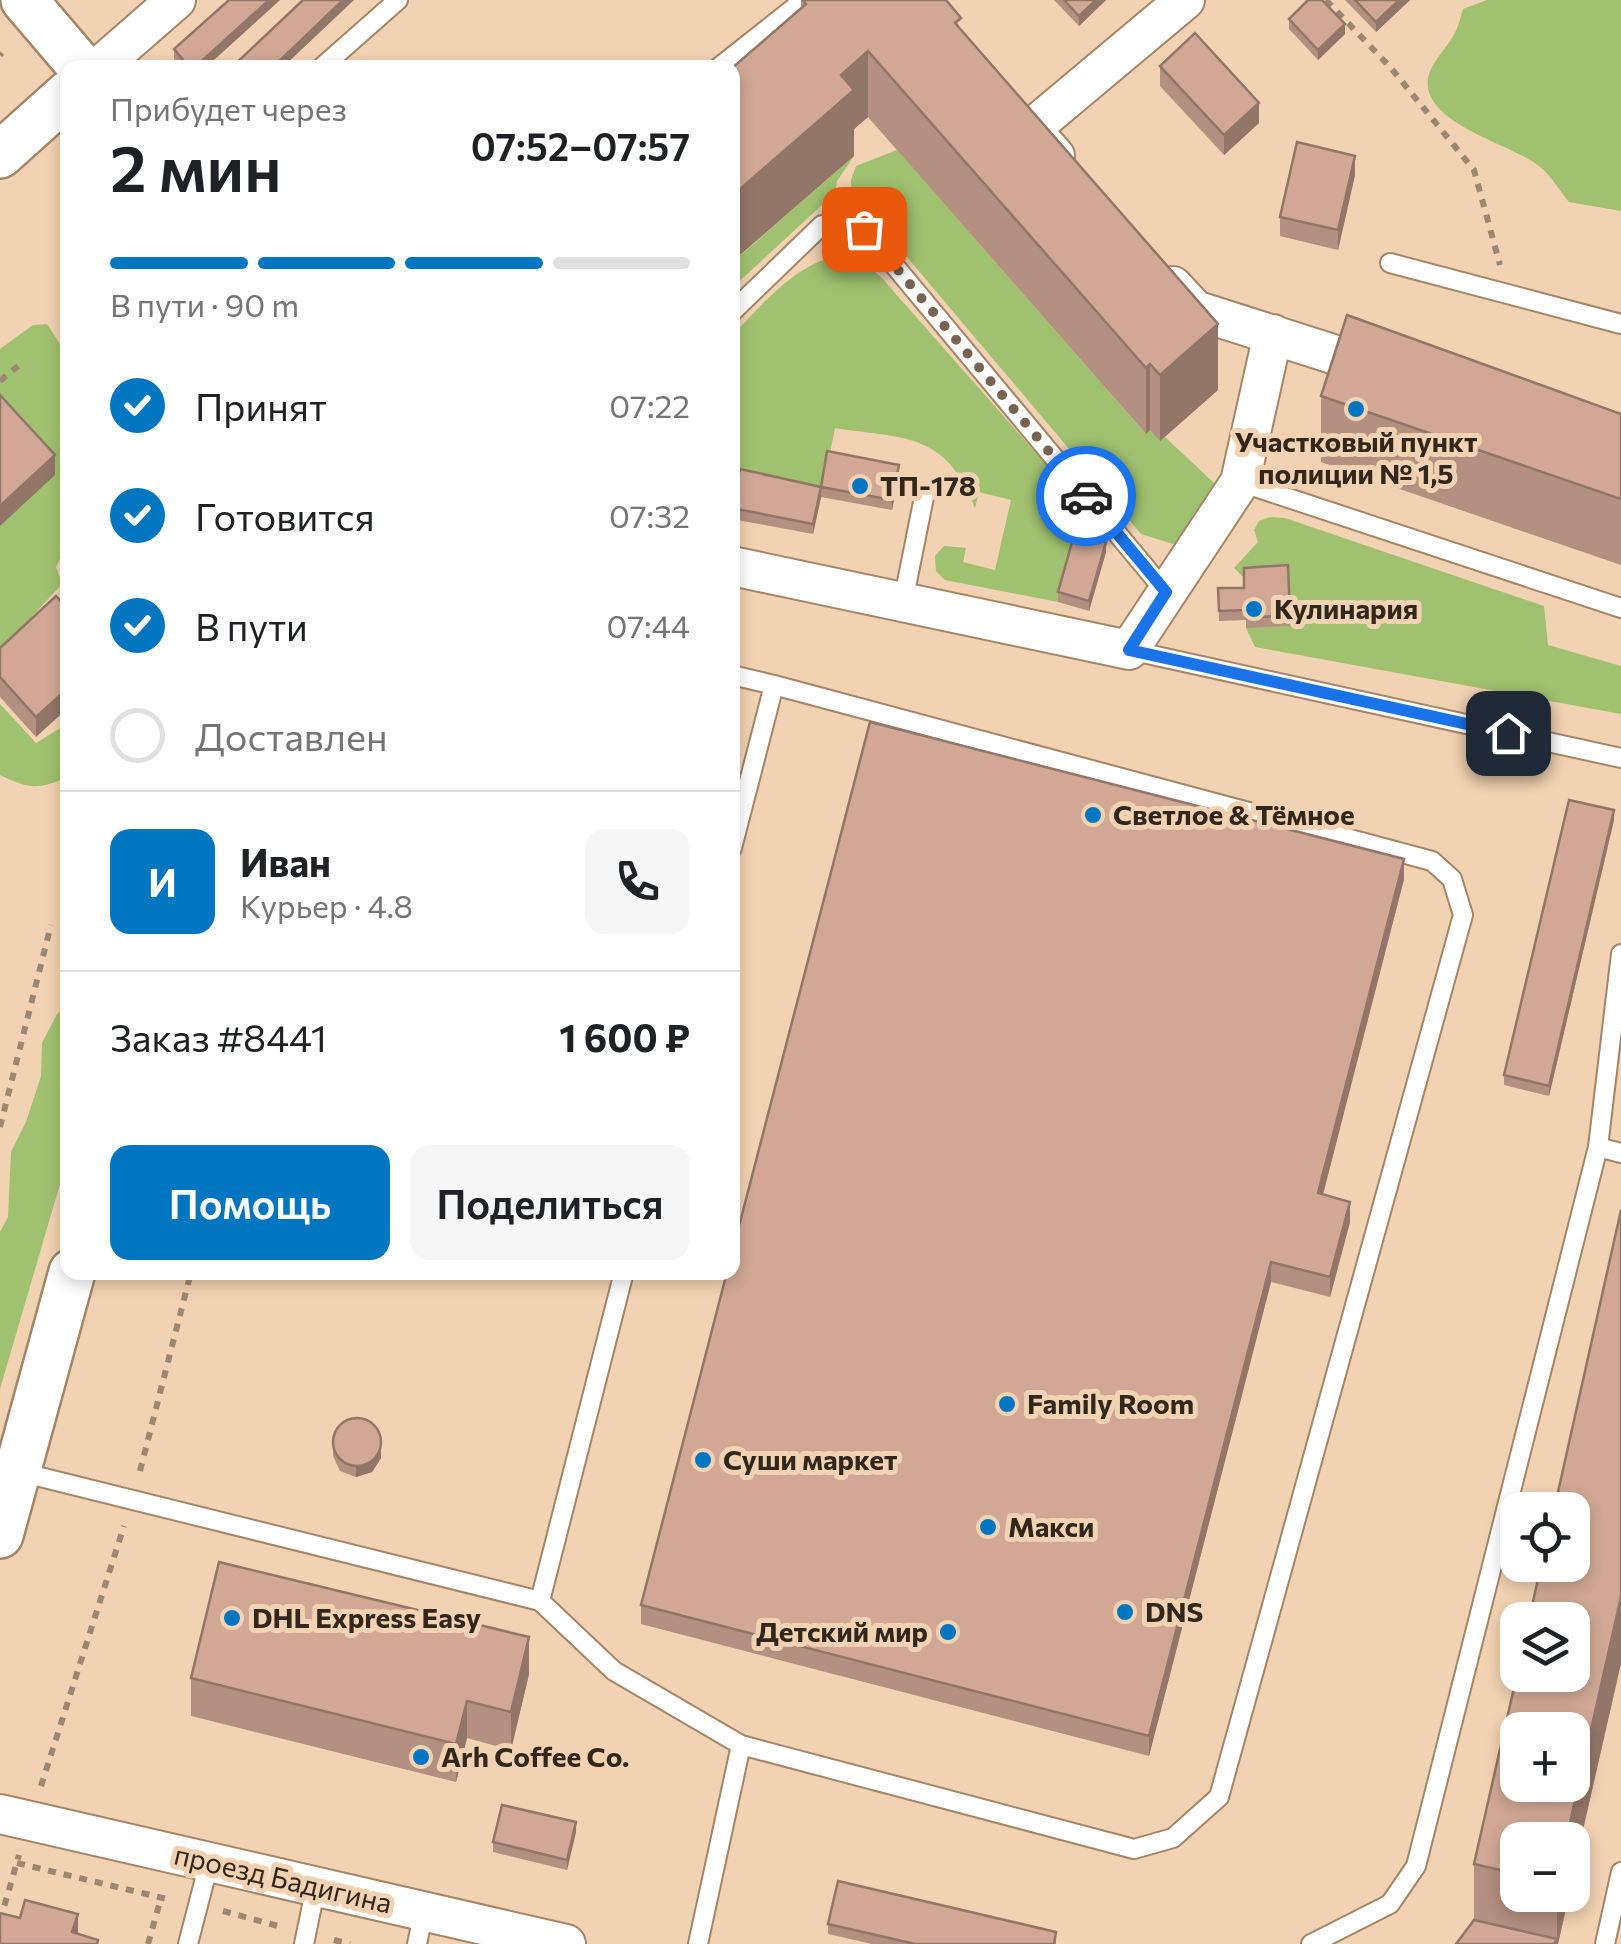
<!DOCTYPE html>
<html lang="ru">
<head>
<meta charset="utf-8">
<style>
	body { margin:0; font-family:Commissioner,sans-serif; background:#f6f6f6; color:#202124; height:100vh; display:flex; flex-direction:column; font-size:38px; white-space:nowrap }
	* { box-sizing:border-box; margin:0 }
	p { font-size:32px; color:#757577 }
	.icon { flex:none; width:55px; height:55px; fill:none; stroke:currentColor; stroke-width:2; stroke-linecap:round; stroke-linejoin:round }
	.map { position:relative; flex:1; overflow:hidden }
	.sheet { position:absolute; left:60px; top:60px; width:680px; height:1220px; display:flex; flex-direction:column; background:#fff; border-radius:20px; box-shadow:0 5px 15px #0003 }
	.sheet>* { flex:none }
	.tools { position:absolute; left:1500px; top:1492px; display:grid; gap:20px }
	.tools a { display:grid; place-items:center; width:90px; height:90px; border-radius:20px; background:#fff; box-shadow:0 5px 15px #0003; font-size:50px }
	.pin { position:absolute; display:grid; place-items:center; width:85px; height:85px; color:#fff; margin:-42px; border-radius:20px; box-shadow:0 5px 15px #0006 }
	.courier { position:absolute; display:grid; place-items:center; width:100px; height:100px; margin:-50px; border:8px solid #1a73e8; border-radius:50%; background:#fff; color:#222; box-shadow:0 2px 12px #0007 }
	.overview em { font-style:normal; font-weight:600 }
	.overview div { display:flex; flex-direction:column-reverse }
	.overview { display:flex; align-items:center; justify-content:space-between; height:170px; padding:0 50px }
	h1 { font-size:65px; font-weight:600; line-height:75px }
	.bar { display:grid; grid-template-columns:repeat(4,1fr); gap:15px 10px; align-content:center; height:120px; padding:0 50px }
	.bar i { height:12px; border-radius:8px; background:#e0e0e0 }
	.bar .current { background:#0176c0 }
	.bar p { grid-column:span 4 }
	.line { display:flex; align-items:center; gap:25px; padding:0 50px; border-top:2px solid #e0e0e0 }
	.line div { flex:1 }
	.round { display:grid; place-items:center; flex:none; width:105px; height:105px; border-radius:20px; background:#f6f6f6 }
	ol { padding:0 50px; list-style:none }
	li { display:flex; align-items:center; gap:30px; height:110px }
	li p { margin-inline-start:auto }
	li .icon { padding:10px; border-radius:50%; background:#0176c0; color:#fff; stroke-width:4 }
	li:last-child { color:#757577 }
	li i { width:55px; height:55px; border:5px solid #e0e0e0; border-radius:50% }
	.button { display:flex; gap:20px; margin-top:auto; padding:20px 50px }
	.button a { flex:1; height:115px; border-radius:20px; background:#0176c0; color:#fff; font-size:40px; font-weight:600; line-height:115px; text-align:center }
	.button a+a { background:#f6f6f6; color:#202124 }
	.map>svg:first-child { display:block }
	.green { fill:#a0c170 }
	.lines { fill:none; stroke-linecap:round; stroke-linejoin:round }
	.service-casing { stroke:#a38668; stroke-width:22 }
	.minor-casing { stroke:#a38668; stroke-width:42 }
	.tertiary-casing { stroke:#a38668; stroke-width:50 }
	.path { stroke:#9e8770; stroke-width:6; stroke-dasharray:8 8; stroke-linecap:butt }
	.service { stroke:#fff; stroke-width:18 }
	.minor { stroke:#fff; stroke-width:38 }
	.tertiary { stroke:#fff; stroke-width:45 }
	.wall { fill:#b39080 }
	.shaded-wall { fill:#927668 }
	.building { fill:#d0a895; stroke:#927668; stroke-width:2.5; fill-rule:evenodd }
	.done { stroke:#766350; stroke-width:10; stroke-dasharray:0 18 }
	.route { stroke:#1a73e8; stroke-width:12 }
	.poi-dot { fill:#0176c0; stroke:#f1d2b2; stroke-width:4 }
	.labels { text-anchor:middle; stroke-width:10; stroke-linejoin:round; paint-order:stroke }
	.poi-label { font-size:28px; font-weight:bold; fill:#33271b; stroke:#f1d2b2; text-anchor:start }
	.street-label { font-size:28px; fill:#33271b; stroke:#f1d2b2 }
</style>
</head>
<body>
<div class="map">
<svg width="1621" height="1944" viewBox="0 0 1621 1944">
	<rect width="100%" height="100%" fill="#f1d2b2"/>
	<!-- green -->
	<g class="green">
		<path d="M1487 0H1621V211L1569 202C1559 190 1551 175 1539 166 1513 144 1421 124 1428 78 1431 63 1444 51 1452 38 1458 29 1460 19 1463 9Z"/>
		<polygon points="897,150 1145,433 1150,430 1160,440 1165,437 1215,484 1216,488 1184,541 1173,544 1141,534 852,192 851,180 856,166"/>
		<polygon points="854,156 837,181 835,193 733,287 733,262"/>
		<path d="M834 257 861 261 881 277 1081 504 1075 542 1058 602 945 580 936 571 935 556 944 546 966 548 963 562 995 570 1011 500 979 492 975 508C946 432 906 439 835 428L821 497 740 479 733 517V334C762 306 793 266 834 257Z"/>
		<polygon points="47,324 67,355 67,543 56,567 62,584 0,651 0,349 33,325"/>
		<polygon points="1270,517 1285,518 1544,606 1548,645 1621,666 1621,714 1255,647 1246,628 1288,576 1244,578 1234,568 1258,542 1254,530 1259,521"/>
		<path d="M0 704 36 743 67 724V778C37 789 31 790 0 775Z"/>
		<polygon points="67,1005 67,1160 0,1389 0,1232 8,1217 11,1152 26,1122 41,1076 42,1043 57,1014"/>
	</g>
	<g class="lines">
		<defs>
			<g id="service">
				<polyline points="321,68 398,0"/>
				<polyline points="718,68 804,0"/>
				<polyline points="1390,263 1621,324"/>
				<polyline points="732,312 822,225 864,229 1165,591"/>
				<polyline points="1240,482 1621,608"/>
				<polyline points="903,602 924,497"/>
				<polyline points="1129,650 1621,758"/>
				<polyline points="732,675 774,685 732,848"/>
				<polyline points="1598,1147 1621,1153"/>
				<polyline points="20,1472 540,1601 624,1272"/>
				<polyline points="540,1601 614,1671 741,1745 1134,1849 1173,1838 1219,1797 1463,915 1452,879 1432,861 774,685"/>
				<polyline points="188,1944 209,1863"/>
				<polyline points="304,1944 316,1886"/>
				<polyline points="417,1944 424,1911"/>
				<polyline points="698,1944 741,1745"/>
				<polyline points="1311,1944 1390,1904 1416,1866 1598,1147 1621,954"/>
				<polyline points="1605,1944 1621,1872"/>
			</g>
			<g id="minor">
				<polyline points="98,68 176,0"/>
				<polyline points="1055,156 1031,129 1185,0"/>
				<polyline points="1173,286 1195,310 1383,370"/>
				<polyline points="732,566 1129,650 1240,482 1273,334"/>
				<polyline points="0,1814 566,1944"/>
			</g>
			<g id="tertiary">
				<polyline points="24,0 82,68"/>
				<polyline points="0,155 68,94"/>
				<polyline points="0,1535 72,1272"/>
			</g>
		</defs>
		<!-- service casing -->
		<use href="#service" class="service-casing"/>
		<!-- minor casing -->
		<use href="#minor" class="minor-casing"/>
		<!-- tertiary casing -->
		<use href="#tertiary" class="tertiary-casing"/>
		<!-- path -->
		<g class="path">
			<polyline points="1326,0 1391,68 1474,170 1500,265"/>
			<polyline points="0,55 2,53"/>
			<polyline points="0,381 18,366"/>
			<polyline points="0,1127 51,925"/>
			<polyline points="140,1471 191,1272"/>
			<polyline points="41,1786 124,1526"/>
			<polyline points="17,1863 171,1900"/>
			<polyline points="223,1911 278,1926"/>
			<polyline points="0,1921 19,1855"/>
			<polyline points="334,1940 350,1944"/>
			<polyline points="148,1944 161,1898"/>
		</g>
		<!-- service -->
		<use href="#service" class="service"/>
		<!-- minor -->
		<use href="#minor" class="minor"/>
		<!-- tertiary -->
		<use href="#tertiary" class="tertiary"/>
	</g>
	<!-- wall -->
	<g class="wall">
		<polygon points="229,0 280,0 205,68 181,68 174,59 174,49"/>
		<polygon points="801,0 946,0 961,30 1218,390 1160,441 1150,430 1146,434 868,117 854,129 854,156 801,8"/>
		<polygon points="1054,0 1106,0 1079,26"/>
		<polygon points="1345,0 1410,0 1376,32"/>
		<polygon points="1289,19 1345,34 1318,60 1289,29"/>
		<polygon points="1160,66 1259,123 1224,155 1160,86"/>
		<polygon points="1355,175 1338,250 1280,236 1280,217"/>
		<polygon points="1321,396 1621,414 1621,565 1321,462"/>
		<polygon points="899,475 892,510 821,497 821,487"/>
		<polygon points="821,497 813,534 732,519 732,507"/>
		<polygon points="1106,552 1089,611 1058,602 1058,592"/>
		<polygon points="1288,565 1290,626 1246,628 1246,620 1219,621 1218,588 1244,588"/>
		<polygon points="56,596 36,737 0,697 0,648"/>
		<polygon points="1614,820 1549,1096 1504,1085 1504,1075"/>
		<polygon points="1404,879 1323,1195 1350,1222 1330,1297 1271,1282 1149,1756 641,1624 641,1605"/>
		<polygon points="333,1446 381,1458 372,1472 356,1477 340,1471 333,1456"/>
		<polygon points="1621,1663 1572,1878 1572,1840 1518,1840 1518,1895 1569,1895 1558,1944 1474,1920 1474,1864"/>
		<polygon points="529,1674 511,1750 467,1738 456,1782 191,1716 191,1678"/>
		<polygon points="576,1832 567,1870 493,1852 493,1842"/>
		<polygon points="828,1924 1056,1932 1056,1944 872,1944 828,1934"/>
	</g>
	<!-- shaded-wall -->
	<g class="shaded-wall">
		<polygon points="269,0 280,0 205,68 194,68"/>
		<polygon points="343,0 354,0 282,68 272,68"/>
		<polygon points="1096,0 1106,0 1079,26 1079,16"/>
		<polygon points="1399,0 1410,0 1376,32 1376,22"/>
		<polygon points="1345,24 1345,34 1318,60 1318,50"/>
		<polygon points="868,51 868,117 854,129 854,156 732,262 732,196 841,75"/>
		<polygon points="1259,103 1259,123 1224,155 1224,135"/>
		<polygon points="1355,156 1355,175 1338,250 1338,230"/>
		<polygon points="1218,324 1218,390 1160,441 1160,375"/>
		<polygon points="1150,364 1150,430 1146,434 1146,368"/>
		<polygon points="55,455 55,475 0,526 0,506"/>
		<polygon points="899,465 899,475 892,510 892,500"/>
		<polygon points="821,487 821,497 813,534 813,524"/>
		<polygon points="1106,542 1106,552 1089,611 1089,601"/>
		<polygon points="68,688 68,708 36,737 36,717"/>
		<polygon points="1614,810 1614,820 1549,1096 1549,1086"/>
		<polygon points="1404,859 1404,879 1318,1213 1318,1193"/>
		<polygon points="1350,1202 1350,1222 1330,1297 1330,1277"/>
		<polygon points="1271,1262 1271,1282 1149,1756 1149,1736"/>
		<polygon points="381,1448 381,1458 372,1472 356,1477 356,1467"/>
		<polygon points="1621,1597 1621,1663 1572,1878 1572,1840 1566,1840"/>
		<polygon points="529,1637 529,1674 511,1750 511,1712"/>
		<polygon points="467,1701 467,1738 456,1782 456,1744"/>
		<polygon points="576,1822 576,1832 567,1870 567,1860"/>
		<polygon points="1557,1895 1569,1895 1558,1944 1554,1944 1557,1939"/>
		<polygon points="78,1914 78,1944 72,1932"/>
	</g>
	<!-- building -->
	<g class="building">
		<polygon points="229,0 269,0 194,68 190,68 174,49"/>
		<polygon points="303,0 343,0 272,68 231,68"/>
		<polygon points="803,0 946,0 961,18 955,23 1218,324 1160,375 1150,364 1146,368 868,51 841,75 854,90 732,196 732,68 806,4"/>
		<polygon points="1064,0 1096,0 1079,16"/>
		<polygon points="1308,0 1322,0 1345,24 1318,50 1289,19"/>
		<polygon points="1355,0 1399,0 1376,22"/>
		<polygon points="1195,33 1259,103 1224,135 1160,66"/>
		<polygon points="1297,142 1355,156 1338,230 1280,217"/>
		<polygon points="1347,315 1621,414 1621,499 1321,396"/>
		<polygon points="0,395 55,455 0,506"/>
		<polygon points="827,451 899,465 892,500 821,487"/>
		<polygon points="740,469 821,487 813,524 732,508"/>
		<polygon points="1075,532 1106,542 1089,601 1058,592"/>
		<polygon points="1288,565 1290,615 1246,618 1246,610 1219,611 1218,588 1244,588 1244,568"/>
		<polygon points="56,596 68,609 68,688 36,717 0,677 0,648"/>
		<polygon points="870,722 1404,859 1318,1193 1350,1202 1330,1277 1271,1262 1149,1736 641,1605 727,1272 732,1272 732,1253"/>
		<polygon points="1569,800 1614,810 1549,1086 1504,1075"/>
		<path d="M1621 1210V1597L1566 1840H1518V1874L1474 1864 1518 1670V1675H1572V1620H1529L1541 1565H1572V1510H1554ZM1518 1730H1572V1785H1518Z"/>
		<circle cx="357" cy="1442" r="24"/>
		<polygon points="219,1562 529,1637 511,1712 467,1701 456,1744 191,1678"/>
		<polygon points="502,1805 576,1822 567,1860 493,1842"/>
		<polygon points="838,1881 1056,1932 1054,1944 915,1944 828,1924"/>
		<polygon points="25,1900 78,1914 72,1932 98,1940 97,1944 0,1944 0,1913 20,1918"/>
		<polygon points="1474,1920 1557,1939 1554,1944 1456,1944"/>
	</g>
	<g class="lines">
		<!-- done -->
		<polyline class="done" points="864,229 1086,496"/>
		<!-- route -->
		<polyline class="route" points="1086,496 1166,592 1129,650 1508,733"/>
	</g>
	<!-- markers -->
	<g class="poi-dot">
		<circle cx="1356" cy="409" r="10"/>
		<circle cx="860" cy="486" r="10"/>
		<circle cx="1254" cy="609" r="10"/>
		<circle cx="1093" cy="815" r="10"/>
		<circle cx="1007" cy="1404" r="10"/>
		<circle cx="703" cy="1460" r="10"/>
		<circle cx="988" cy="1527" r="10"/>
		<circle cx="1125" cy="1612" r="10"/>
		<circle cx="232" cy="1618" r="10"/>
		<circle cx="948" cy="1632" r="10"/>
		<circle cx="421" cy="1757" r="10"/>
	</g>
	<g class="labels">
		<!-- poi labels -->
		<g class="poi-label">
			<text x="1356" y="452" text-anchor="middle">Участковый пункт<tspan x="1356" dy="32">полиции № 1,5</tspan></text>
			<text x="880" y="496">ТП-178</text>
			<text x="1274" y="619">Кулинария</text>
			<text x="1113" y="825">Светлое &amp; Тёмное</text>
			<text x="1027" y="1414">Family Room</text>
			<text x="723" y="1470">Суши маркет</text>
			<text x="1008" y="1537">Макси</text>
			<text x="1145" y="1622">DNS</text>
			<text x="252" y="1628">DHL Express Easy</text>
			<text x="928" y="1642" text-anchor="end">Детский мир</text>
			<text x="441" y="1767">Arh Coffee Co.</text>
		</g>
		<!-- street labels -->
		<g class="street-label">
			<text transform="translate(283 1879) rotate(13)" y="10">проезд Бадигина</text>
		</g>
	</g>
</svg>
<div class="tools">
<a><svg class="icon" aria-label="locate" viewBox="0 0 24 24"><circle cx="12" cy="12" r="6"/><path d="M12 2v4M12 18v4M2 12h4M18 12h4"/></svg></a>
<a><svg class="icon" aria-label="layers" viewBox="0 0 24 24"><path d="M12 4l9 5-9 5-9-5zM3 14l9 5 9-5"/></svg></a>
<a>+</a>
<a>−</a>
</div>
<div class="pin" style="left:864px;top:229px;background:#ea580c"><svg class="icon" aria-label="bag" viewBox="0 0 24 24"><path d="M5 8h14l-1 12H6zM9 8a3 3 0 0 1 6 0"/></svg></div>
<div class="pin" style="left:1508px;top:733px;background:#1f2937"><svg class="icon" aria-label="home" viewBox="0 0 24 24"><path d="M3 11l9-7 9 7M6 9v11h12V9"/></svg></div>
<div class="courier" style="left:1086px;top:496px"><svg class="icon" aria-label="car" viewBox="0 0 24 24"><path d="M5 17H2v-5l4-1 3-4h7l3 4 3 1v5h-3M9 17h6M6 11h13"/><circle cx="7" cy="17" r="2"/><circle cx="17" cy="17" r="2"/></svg></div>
<section class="sheet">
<div class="overview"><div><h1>2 мин</h1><p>Прибудет через</p></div><em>07:52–07:57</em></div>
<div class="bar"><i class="current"></i><i class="current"></i><i class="current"></i><i></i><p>В пути · 90 m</p></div>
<ol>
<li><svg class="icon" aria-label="check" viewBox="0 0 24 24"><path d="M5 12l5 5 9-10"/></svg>Принят<p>07:22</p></li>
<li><svg class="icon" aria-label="check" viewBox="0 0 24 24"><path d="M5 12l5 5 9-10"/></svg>Готовится<p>07:32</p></li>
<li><svg class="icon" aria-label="check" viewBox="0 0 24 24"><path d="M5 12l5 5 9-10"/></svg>В пути<p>07:44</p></li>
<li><i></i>Доставлен</li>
</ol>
<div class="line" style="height:180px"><b class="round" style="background:#0176c0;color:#fff">И</b><div><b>Иван</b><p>Курьер · 4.8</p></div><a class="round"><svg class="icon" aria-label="phone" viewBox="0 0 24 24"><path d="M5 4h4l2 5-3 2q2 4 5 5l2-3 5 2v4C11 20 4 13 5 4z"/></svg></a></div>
<div class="line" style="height:130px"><div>Заказ #8441</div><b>1 600 ₽</b></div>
<div class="button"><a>Помощь</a><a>Поделиться</a></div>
</section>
</div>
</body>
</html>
